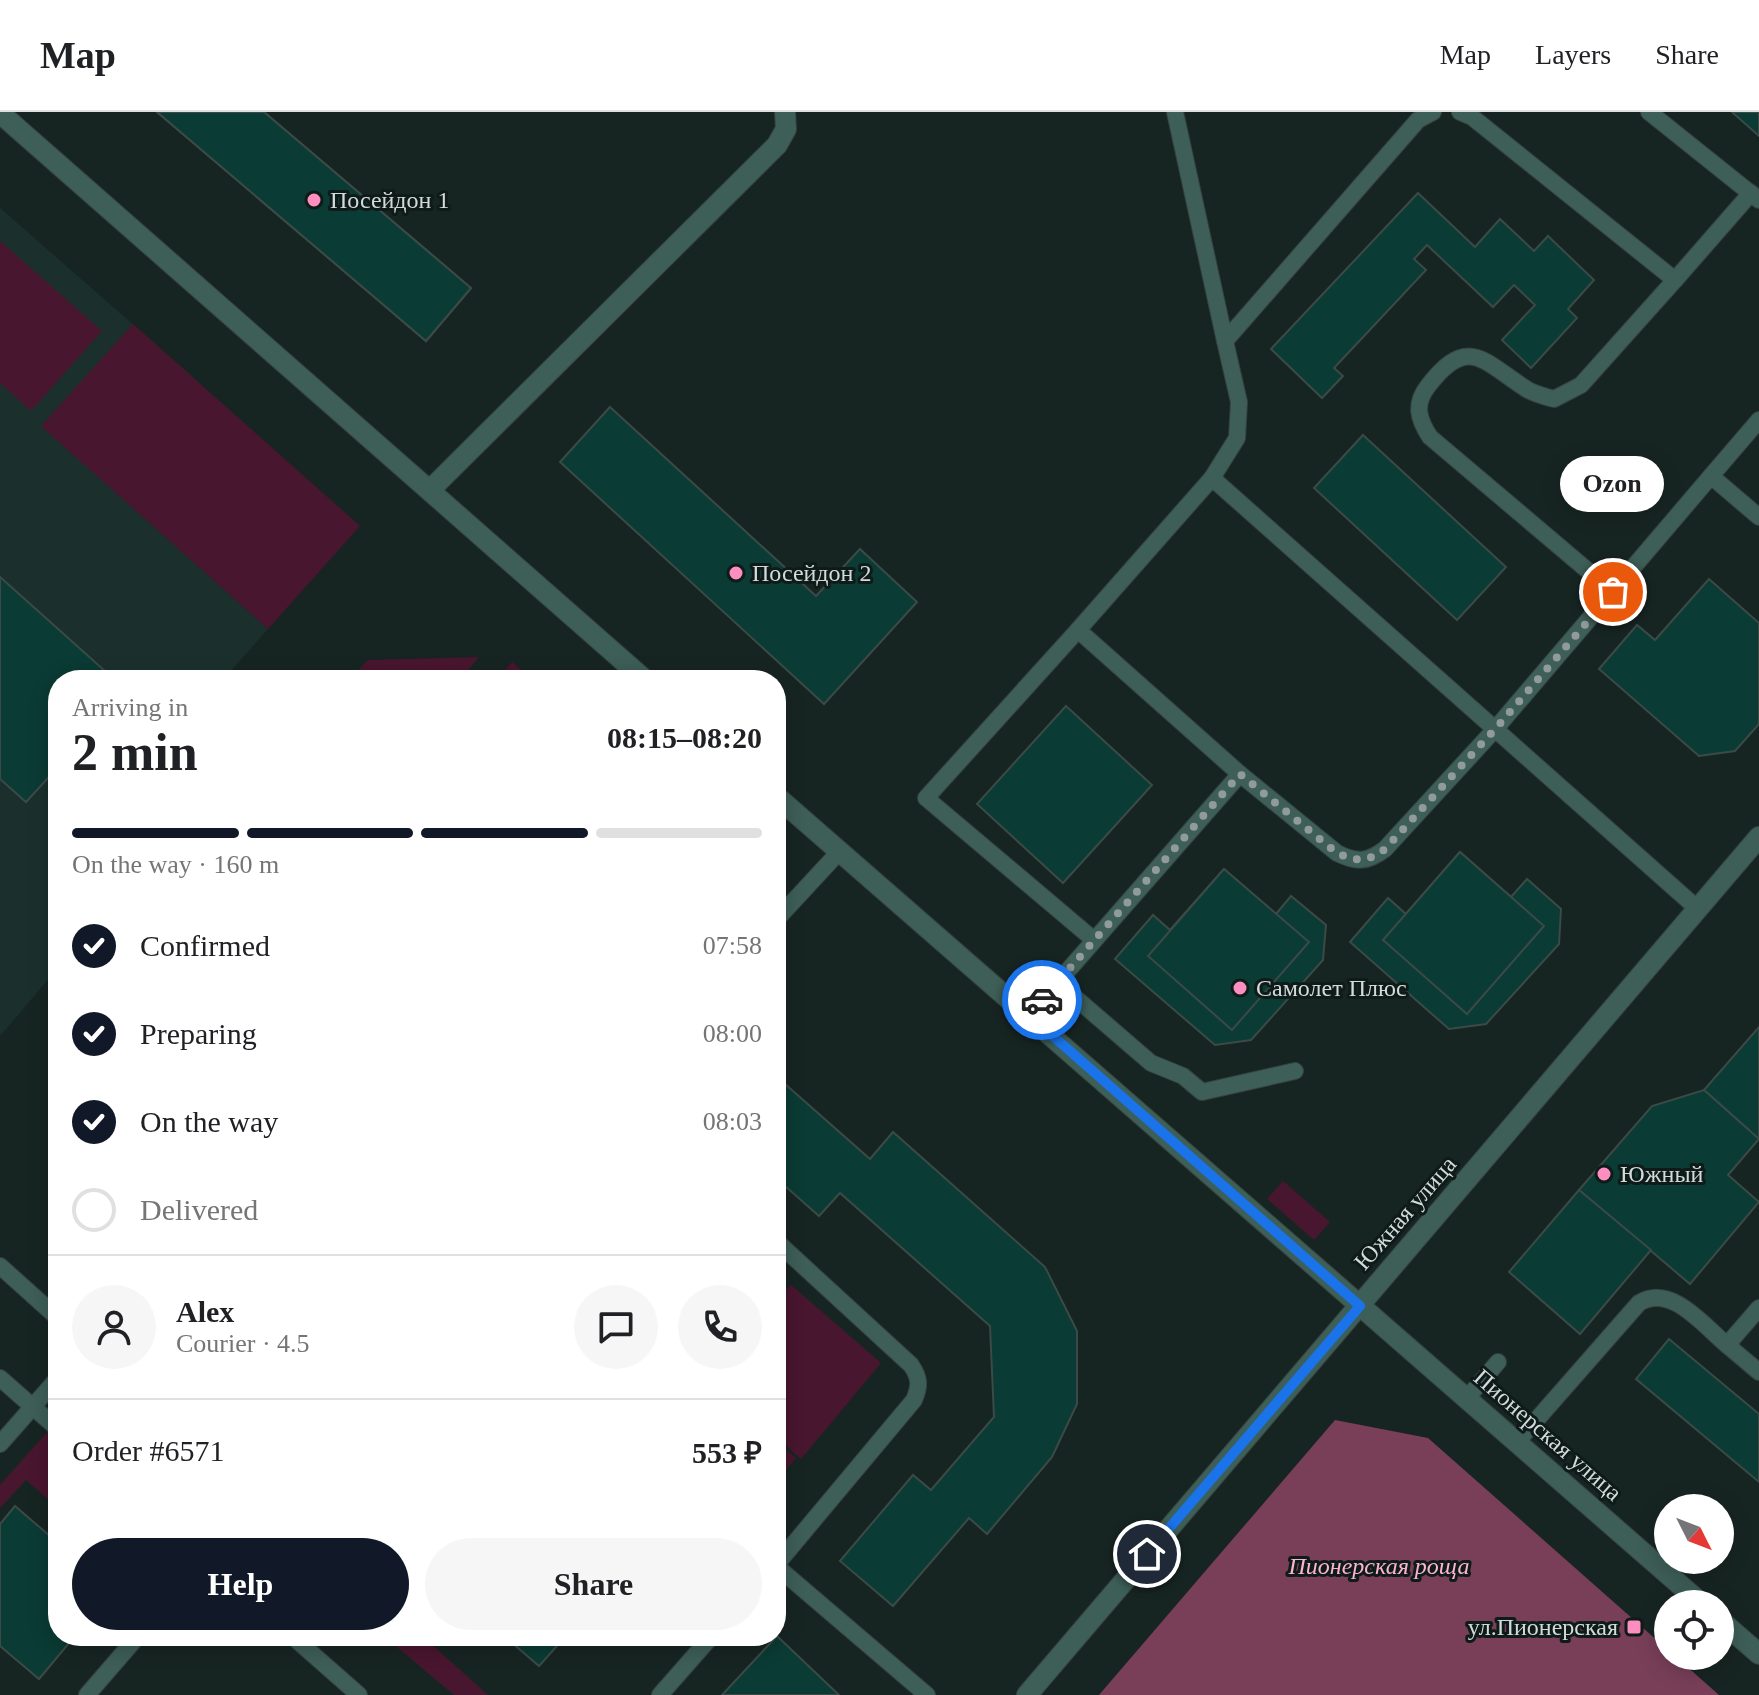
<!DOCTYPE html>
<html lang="en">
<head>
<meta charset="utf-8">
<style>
	body { margin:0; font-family:Georgia,serif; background:#f6f6f6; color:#202124; height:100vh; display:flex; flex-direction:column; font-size:30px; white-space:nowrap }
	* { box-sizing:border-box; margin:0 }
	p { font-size:26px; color:#757577 }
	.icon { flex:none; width:44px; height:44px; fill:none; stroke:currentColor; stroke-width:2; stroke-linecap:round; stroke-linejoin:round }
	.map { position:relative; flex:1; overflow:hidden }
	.side { position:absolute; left:48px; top:558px; width:738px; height:976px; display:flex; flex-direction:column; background:#fff; border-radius:32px; box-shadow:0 4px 20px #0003 }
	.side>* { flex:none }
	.needle { width:52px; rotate:132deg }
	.fabs { position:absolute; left:1654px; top:1382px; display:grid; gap:16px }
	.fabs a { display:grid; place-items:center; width:80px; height:80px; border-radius:50%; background:#fff; box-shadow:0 4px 20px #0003; font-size:40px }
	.pin { position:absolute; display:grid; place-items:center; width:68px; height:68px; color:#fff; margin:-34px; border:4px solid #fff; border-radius:50%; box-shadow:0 2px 8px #0007 }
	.courier { position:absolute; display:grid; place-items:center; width:80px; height:80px; margin:-40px; border:6px solid #1a73e8; border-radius:50%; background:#fff; color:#222; box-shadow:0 2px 10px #0007 }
	.bubble { position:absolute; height:56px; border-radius:28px; background:#fff; box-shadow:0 4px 20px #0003; font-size:26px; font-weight:800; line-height:56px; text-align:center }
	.head em { font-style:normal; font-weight:800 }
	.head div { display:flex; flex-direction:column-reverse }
	.head { display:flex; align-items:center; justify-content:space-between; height:136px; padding:0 24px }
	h1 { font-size:52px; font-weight:800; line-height:60px }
	.bar { display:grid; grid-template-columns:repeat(4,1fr); gap:12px 8px; align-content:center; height:96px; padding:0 24px }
	.bar i { height:10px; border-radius:6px; background:#e0e0e0 }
	.bar .on { background:#111827 }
	.bar p { grid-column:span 4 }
	.line { display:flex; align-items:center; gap:20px; padding:0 24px; border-top:2px solid #e0e0e0 }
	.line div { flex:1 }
	.round { display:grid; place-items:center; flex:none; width:84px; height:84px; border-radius:42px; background:#f6f6f6 }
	ol { padding:0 24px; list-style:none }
	li { display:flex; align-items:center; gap:24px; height:88px }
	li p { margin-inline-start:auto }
	li .icon { padding:8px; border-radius:50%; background:#111827; color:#fff; stroke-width:4 }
	li:last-child { color:#757577 }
	li i { width:44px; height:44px; border:4px solid #e0e0e0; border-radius:50% }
	.primary-button { display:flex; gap:16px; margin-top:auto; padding:16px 24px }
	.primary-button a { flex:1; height:92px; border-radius:48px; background:#111827; color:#fff; font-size:32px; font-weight:800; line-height:92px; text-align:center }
	.primary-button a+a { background:#f6f6f6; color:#202124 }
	header { display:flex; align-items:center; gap:48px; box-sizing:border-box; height:112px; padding:0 40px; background:#fff; border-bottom:2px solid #e0e0e0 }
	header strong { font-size:38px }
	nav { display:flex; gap:44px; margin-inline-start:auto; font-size:28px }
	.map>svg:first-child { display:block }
	.built { fill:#1b302d }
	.green { fill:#49162f }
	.forest { fill:#793f59 }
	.building { fill:#0a3b34; stroke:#3c4a47; stroke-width:2 }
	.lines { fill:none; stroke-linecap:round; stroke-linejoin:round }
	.lane-casing { stroke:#35423f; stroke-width:18 }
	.street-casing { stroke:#35423f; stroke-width:22 }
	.lane { stroke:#3e5e58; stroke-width:16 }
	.street { stroke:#3e5e58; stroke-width:20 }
	.done { stroke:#919b99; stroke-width:8; stroke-dasharray:0 14.4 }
	.route { stroke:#1a73e8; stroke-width:10 }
	.poi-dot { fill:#fd8ec0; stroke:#0e1b19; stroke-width:3 }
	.labels { text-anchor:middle; stroke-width:6; stroke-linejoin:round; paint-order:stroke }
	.poi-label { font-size:24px; fill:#d2dbd9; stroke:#0e1b19; text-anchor:start }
	.street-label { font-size:24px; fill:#d2dbd9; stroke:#0e1b19 }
	.park-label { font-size:24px; font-style:italic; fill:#fdb3d2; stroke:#0e1b19 }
</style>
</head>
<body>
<header>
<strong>Map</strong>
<nav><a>Map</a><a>Layers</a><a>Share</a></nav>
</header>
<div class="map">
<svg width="1759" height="1583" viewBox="0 0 1759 1583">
	<rect width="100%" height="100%" fill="#172522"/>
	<!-- built -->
	<polygon class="built" points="0,96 202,273 111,376 268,517 223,568 58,568 58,856 0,924"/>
	<!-- green -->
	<g class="green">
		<polygon points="0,129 102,219 31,299 0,271"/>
		<polygon points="133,212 360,414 268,517 41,314"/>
		<polygon points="479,545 460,568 349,568 368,548"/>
		<polygon points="512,550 533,568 496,568"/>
		<polygon points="1283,1069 1330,1110 1314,1128 1267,1087"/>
		<polygon points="791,1173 881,1251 801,1347 776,1325 776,1188"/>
		<polygon points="50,1317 58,1325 58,1396 26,1368 0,1396 0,1373"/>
		<polygon points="776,1329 796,1346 776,1370"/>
		<polygon points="384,1524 422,1524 488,1583 454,1583"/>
	</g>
	<!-- forest -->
	<polygon class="forest" points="1335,1308 1428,1326 1668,1538 1668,1544 1675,1544 1719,1583 1099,1583"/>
	<!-- building -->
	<g class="building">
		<polygon points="157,0 264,0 471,176 426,229"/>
		<polygon points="157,0 264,0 471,176 426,229"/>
		<polygon points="1732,0 1759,0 1759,24"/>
		<polygon points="1418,81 1475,135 1500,107 1534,139 1548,124 1594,168 1568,197 1577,206 1531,256 1502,228 1535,193 1514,173 1493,195 1427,133 1414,147 1426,158 1334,256 1343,264 1322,286 1271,237"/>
		<polygon points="610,295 816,484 860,437 917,490 824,592 560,350"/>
		<polygon points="1363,323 1506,455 1457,508 1314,376"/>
		<polygon points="0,465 115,568 58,568 58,655 26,690 0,667"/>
		<polygon points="1709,467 1759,511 1759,612 1735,639 1699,644 1599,557 1637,513 1655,528"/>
		<polygon points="1066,594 1152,673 1063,771 977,692"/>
		<polygon points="1460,740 1511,785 1527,767 1561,797 1559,832 1486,912 1449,917 1350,830 1388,786 1406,802"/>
		<polygon points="1460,740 1544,814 1467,902 1383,828"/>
		<polygon points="1224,757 1276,802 1291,784 1326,813 1323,848 1251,928 1215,933 1115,847 1153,803 1170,818"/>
		<polygon points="1224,757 1309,830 1232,918 1148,844"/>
		<polygon points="1759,915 1759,1027 1704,978"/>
		<polygon points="776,964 870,1047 893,1020 1045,1155 1077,1219 1077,1292 1052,1345 987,1422 969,1406 893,1494 840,1449 913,1363 931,1378 994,1305 990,1214 840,1081 819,1104 776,1066"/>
		<polygon points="1704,978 1759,1027 1728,1063 1759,1090 1690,1172 1579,1078 1652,994"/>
		<polygon points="1579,1078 1651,1138 1580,1222 1509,1160"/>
		<polygon points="1669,1227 1759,1302 1759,1370 1636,1267"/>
		<polygon points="15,1394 58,1431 58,1524 75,1524 39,1567 0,1534 0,1412"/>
		<polygon points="504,1524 566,1524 539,1554"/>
		<polygon points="777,1524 839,1583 722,1583"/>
	</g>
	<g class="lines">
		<defs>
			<g id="lane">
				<polyline points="1175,0 1225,229"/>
				<path d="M1460 0 1472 5 1675 168 1581 273 1554 287C1544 284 1533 282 1525 276 1483 249 1468 222 1428 274 1414 292 1418 307 1430 325L1613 480"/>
				<polyline points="1649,0 1759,88"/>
				<polyline points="1675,168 1751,81"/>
				<polyline points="1711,364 1759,308"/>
				<polyline points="1212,366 1237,326 1239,290 1225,229 1418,8 1433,0"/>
				<polyline points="1078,518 926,686 1094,828"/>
				<polyline points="1240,662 1078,518 1212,366 1699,798"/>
				<polyline points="776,808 839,740"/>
				<polyline points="1057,870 1151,951 1183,964 1202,980 1295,959"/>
				<path d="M1029 903 1240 662 1337 741C1357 751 1368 750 1385 737L1497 615 1711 364 1759 405"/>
				<path d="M776 1129 911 1253C920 1266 920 1274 914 1288L776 1453"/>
				<polyline points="0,1154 58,1206"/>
				<polyline points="1759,1196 1727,1233 1759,1260"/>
				<polyline points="0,1266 58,1317"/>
				<polyline points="1467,1286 1498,1250"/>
				<path d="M1517 1330 1639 1191C1671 1171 1704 1214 1727 1233"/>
				<polyline points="0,1332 58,1266"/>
				<polyline points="776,1454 927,1583"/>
				<polyline points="292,1524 359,1583"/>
				<polyline points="87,1583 138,1524"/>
				<polyline points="660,1583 710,1526"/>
			</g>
			<g id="street">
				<polyline points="0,1 645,568"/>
				<polyline points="431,377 777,33 786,17 785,0"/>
				<polyline points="776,684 1702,1492"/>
				<polyline points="1720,1508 1759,1542"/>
				<polyline points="1027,1583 1759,725"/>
			</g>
		</defs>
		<!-- lane casing -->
		<use href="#lane" class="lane-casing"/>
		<!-- street casing -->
		<use href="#street" class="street-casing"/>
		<!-- lane -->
		<use href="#lane" class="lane"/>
		<!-- street -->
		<use href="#street" class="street"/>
	</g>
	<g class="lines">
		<!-- done -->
		<path class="done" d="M1042 888 1240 662 1337 741C1357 750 1368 750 1385 737L1497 615 1613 480"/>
		<!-- route -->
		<polyline class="route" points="1042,888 1029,903 1360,1194 1147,1442"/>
	</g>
	<!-- markers -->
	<g class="poi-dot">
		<circle cx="314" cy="88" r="8"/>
		<circle cx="736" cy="461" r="8"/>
		<circle cx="1240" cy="876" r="8"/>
		<circle cx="1604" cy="1062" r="8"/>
		<rect x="1626" y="1507" width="16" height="16" rx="4"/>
	</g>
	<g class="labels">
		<!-- poi labels -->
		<g class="poi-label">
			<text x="330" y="96">Посейдон 1</text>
			<text x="752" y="469">Посейдон 2</text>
			<text x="1256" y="884">Самолет Плюс</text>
			<text x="1620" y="1070">Южный</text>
			<text x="1618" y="1523" text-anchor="end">ул.Пионерская</text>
		</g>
		<!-- street labels -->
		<g class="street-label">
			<text transform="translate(1405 1101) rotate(-49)" y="8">Южная улица</text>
			<text transform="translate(1548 1323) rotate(41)" y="8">Пионерская улица</text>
		</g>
		<!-- park labels -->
		<g class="park-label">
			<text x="1379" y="1462">Пионерская роща</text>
		</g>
	</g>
</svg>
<div class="fabs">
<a><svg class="needle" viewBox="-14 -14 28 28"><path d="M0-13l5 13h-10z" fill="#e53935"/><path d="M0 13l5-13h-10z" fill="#757577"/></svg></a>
<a><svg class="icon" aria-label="locate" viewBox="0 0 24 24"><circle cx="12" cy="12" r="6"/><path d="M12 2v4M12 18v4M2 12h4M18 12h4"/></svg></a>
</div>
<div class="pin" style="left:1613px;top:480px;background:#ea580c"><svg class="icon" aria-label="bag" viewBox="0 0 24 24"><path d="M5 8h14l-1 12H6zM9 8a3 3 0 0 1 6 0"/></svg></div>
<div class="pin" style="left:1147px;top:1442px;background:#1f2937"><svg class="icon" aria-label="home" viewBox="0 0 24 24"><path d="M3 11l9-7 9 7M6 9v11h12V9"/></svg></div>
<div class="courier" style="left:1042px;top:888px"><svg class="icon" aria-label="car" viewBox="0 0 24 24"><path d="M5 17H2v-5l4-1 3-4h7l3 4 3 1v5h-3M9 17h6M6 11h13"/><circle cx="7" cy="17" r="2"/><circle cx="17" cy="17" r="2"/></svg></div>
<div class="bubble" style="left:1560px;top:344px;width:104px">Ozon</div>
<section class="side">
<div class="head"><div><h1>2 min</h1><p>Arriving in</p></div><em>08:15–08:20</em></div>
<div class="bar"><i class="on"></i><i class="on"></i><i class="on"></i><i></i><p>On the way · 160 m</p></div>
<ol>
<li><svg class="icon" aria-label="check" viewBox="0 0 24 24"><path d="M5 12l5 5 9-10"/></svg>Confirmed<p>07:58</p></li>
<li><svg class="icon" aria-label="check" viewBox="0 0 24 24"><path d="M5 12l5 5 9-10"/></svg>Preparing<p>08:00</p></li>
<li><svg class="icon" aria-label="check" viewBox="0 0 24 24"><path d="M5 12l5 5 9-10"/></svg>On the way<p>08:03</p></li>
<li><i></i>Delivered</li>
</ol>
<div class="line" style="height:144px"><a class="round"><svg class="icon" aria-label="person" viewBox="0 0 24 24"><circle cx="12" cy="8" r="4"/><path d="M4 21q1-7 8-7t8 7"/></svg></a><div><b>Alex</b><p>Courier · 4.5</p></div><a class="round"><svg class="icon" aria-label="chat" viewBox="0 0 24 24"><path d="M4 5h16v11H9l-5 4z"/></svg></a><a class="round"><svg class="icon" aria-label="phone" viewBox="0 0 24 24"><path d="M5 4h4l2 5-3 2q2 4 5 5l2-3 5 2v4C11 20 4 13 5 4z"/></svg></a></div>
<div class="line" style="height:104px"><div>Order #6571</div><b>553 ₽</b></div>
<div class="primary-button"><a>Help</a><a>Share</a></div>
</section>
</div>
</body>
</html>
